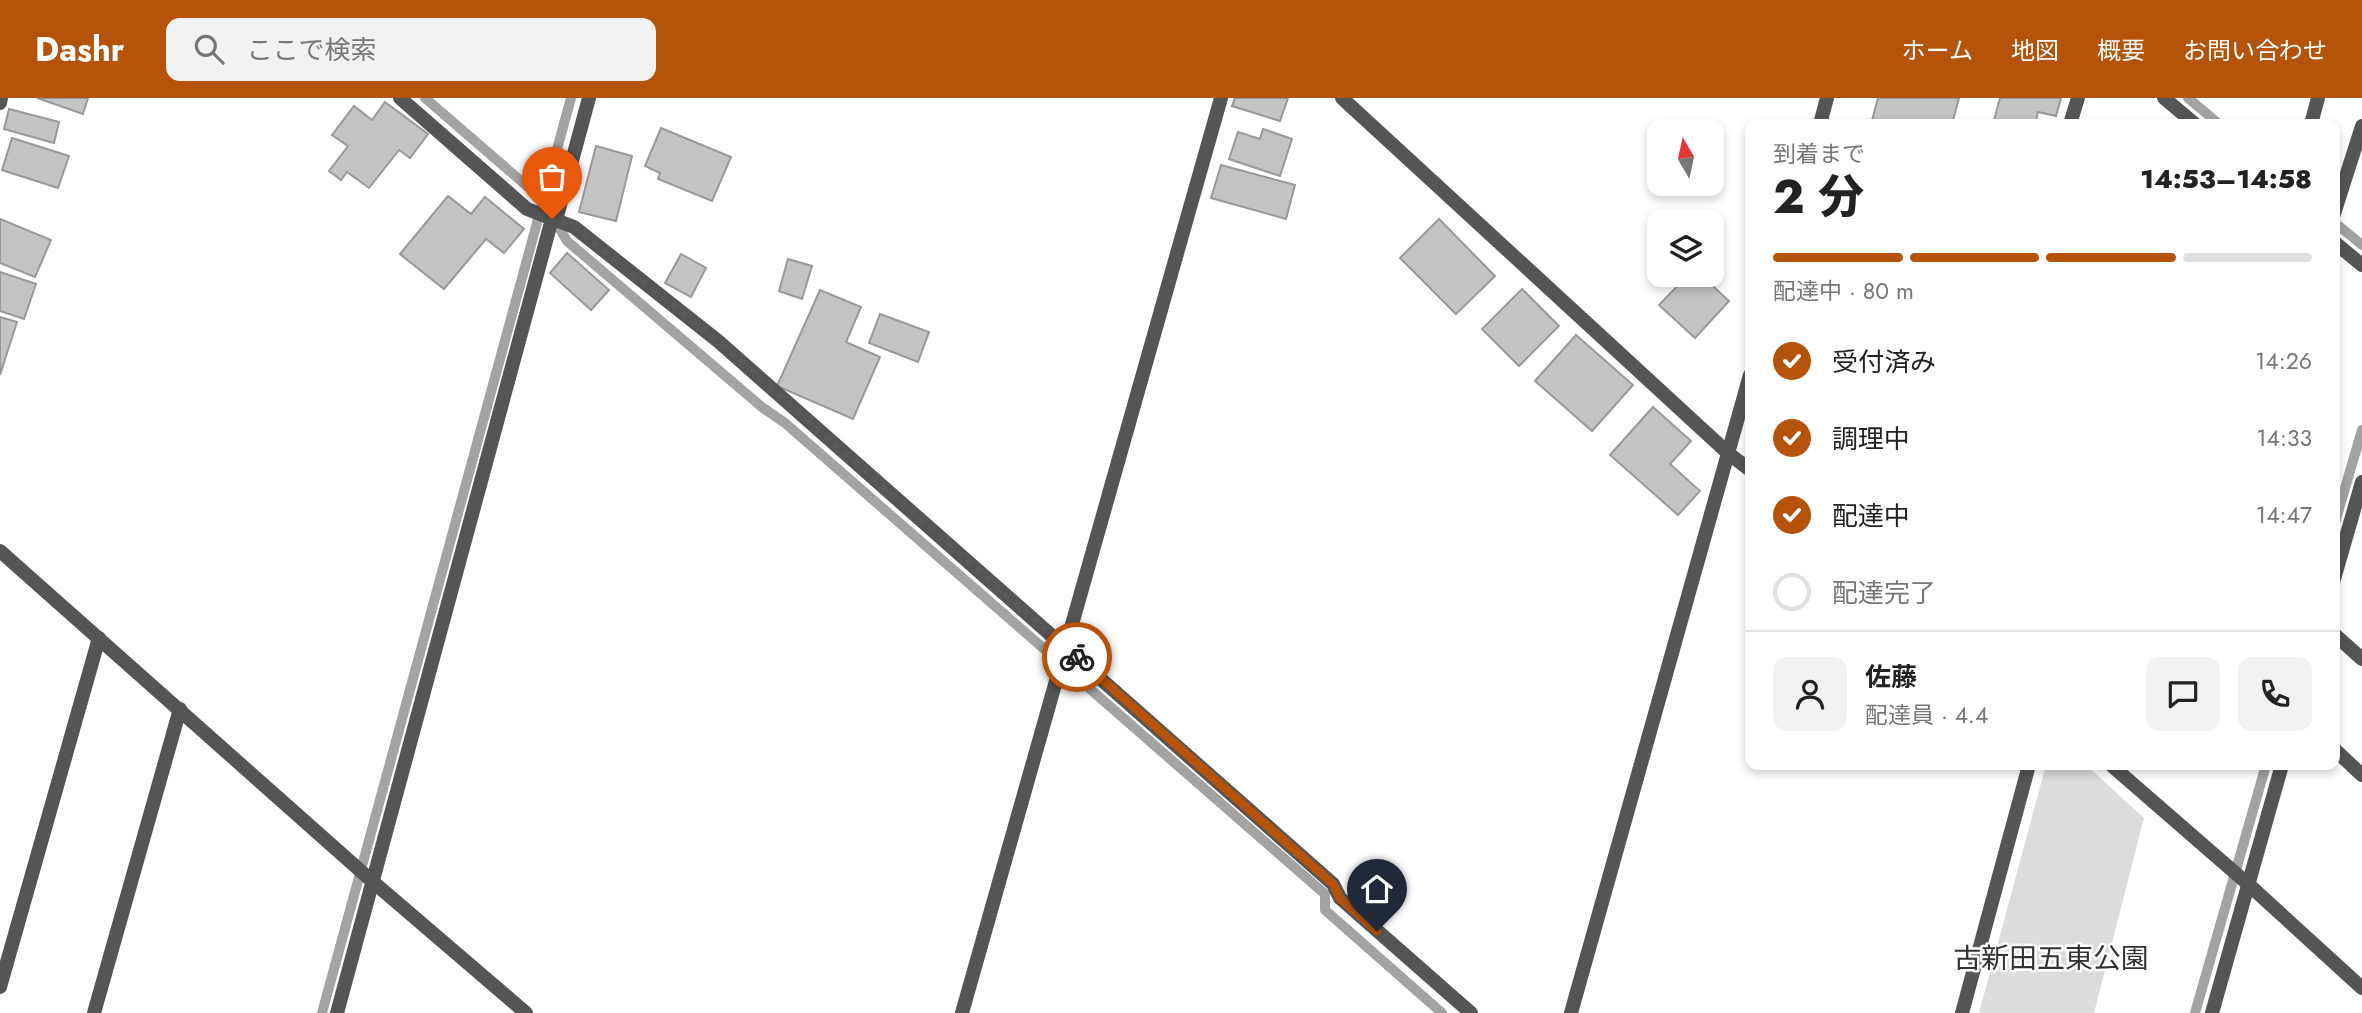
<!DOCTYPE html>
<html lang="ja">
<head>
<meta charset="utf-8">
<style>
	body { margin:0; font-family:Jost,"Noto Sans JP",sans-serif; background:#f2f2f2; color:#222; height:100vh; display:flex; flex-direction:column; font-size:26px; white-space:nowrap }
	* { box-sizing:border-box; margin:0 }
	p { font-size:23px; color:#767676 }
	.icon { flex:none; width:38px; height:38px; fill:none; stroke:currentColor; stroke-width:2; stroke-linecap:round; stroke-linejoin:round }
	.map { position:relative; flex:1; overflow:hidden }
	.panel { position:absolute; left:1745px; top:21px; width:595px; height:651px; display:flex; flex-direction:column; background:#fff; border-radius:14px; box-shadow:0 4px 10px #0003 }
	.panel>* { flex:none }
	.needle { width:46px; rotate:351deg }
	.tools { position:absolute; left:1647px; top:21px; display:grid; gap:14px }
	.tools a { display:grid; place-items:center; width:77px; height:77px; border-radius:14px; background:#fff; box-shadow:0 4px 10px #0003; font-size:35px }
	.pin { position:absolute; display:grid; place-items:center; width:60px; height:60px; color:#fff; margin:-72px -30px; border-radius:50% 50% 50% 0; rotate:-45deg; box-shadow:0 0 7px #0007 }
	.pin .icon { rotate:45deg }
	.courier { position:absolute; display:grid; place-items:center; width:70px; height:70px; margin:-35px; border:5px solid #b45309; border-radius:50%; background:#fff; color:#222; box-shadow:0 2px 9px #0007 }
	.head em { font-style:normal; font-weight:800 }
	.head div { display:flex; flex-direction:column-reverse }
	.head { display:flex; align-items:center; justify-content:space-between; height:119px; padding:0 28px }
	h1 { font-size:46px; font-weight:800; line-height:52px }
	.bar { display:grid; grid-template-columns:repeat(4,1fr); gap:10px 7px; align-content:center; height:84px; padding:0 28px }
	.bar i { height:9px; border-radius:5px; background:#e0e0e0 }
	.bar .on { background:#b45309 }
	.bar p { grid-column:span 4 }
	.line { display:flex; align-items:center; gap:18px; padding:0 28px; border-top:2px solid #e0e0e0 }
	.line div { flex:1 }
	.round { display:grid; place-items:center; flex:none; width:74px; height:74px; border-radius:14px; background:#f2f2f2 }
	ol { padding:0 28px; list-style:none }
	li { display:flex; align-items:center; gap:21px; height:77px }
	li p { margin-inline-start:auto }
	li .icon { padding:7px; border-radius:50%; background:#b45309; color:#fff; stroke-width:4 }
	li:last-child { color:#767676 }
	li i { width:38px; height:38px; border:4px solid #e0e0e0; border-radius:50% }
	header { display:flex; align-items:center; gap:42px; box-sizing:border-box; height:98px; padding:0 35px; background:#b45309; color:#fff }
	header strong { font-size:33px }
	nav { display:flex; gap:38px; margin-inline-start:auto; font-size:24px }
	.search { width:490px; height:63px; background:#f2f2f2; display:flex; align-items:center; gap:18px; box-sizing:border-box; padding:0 24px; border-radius:14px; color:#767676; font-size:26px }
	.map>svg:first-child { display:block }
	.park { fill:#dcdcdc }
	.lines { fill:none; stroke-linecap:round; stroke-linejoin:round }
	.stream { stroke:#a3a3a3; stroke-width:10 }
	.building { fill:#c4c4c4; stroke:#999; stroke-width:2 }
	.service { stroke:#555; stroke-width:14 }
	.minor { stroke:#555; stroke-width:14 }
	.done { stroke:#595959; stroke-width:7; stroke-dasharray:0 12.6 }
	.route { stroke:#b45309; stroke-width:9 }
	.labels { text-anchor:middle; stroke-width:5; stroke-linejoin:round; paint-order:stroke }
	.park-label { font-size:28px; fill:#333; stroke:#fff }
</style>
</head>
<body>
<header>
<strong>Dashr</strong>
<div class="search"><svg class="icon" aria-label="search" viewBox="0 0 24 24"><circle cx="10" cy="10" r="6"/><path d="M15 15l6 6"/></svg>ここで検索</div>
<nav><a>ホーム</a><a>地図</a><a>概要</a><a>お問い合わせ</a></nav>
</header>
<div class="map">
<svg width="2362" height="915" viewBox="0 0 2362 915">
	<rect width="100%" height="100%" fill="#fff"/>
	<!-- park -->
	<polygon class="park" points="2046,667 2086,667 2144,720 2094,915 1979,915"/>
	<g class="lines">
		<!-- stream -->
		<g class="stream">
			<polyline points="425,0 543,102 567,143 763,310 785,325 1325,796 1325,812 1442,915"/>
			<polyline points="2188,0 2219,26"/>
			<polyline points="2334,124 2362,147"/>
			<polyline points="2334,428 2362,332"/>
			<polyline points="322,915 571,0"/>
			<polyline points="2195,915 2266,667"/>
		</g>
	</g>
	<!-- building -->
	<g class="building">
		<polygon points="37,0 88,0 83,16"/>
		<polygon points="1235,0 1288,0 1280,23 1232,8"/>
		<polygon points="1878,0 1959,0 1952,26 1871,26"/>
		<polygon points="2000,0 2061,0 2056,18 2038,14 2035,26 1993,26"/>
		<polygon points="385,4 428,36 410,60 399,52 369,90 347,74 341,82 329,73 348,48 332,37 354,8 372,22"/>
		<polygon points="9,11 59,24 54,45 4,31"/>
		<polygon points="661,30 731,59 712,103 658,81 660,75 645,68"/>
		<polygon points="1263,31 1292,41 1280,78 1229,61 1238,34 1260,41"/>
		<polygon points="12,40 69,58 58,90 2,72"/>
		<polygon points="596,48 632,58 616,123 579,114"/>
		<polygon points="1221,67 1295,87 1286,121 1211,100"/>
		<polygon points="448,98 471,116 485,99 524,131 504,155 486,141 444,191 400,156"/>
		<polygon points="0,121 51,142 35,179 0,165"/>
		<polygon points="1439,121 1495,178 1456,216 1400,160"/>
		<polygon points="567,155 609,192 591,212 550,175"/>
		<polygon points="681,156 706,170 691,199 665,185"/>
		<polygon points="788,161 812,168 802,201 779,193"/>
		<polygon points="0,174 36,186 24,221 0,213"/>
		<polygon points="1688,177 1701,177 1729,203 1695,240 1659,207"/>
		<polygon points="1522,191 1559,228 1519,268 1482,231"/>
		<polygon points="820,192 861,209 846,244 880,259 853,321 777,288"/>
		<polygon points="880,216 929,234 918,264 869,245"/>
		<polygon points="0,219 17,224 0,277"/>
		<polygon points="1576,237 1633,287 1592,333 1535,283"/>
		<polygon points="1653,309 1691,343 1670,366 1700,393 1678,417 1610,357"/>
	</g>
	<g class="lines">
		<!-- service -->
		<g class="service">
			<polyline points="2311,26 2318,0"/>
			<polyline points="2334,116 2362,28"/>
		</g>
		<!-- minor -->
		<g class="minor">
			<polyline points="400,0 527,111 574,129 718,243 1333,786 1340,800 1471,915"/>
			<polyline points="1342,0 1728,355 1750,372"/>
			<polyline points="2164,0 2195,26"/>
			<polyline points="0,5 1,0"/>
			<polyline points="1820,26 1827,0"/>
			<polyline points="2070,26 2078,0"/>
			<polyline points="556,122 589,0"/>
			<polyline points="2334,144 2362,167"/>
			<polyline points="0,453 372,783 526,915"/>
			<polyline points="2334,481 2362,384"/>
			<polyline points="2334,536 2362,561"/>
			<polyline points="2334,651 2362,677"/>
			<polyline points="2111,667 2248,786 2362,890"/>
			<polyline points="0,889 99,540"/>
			<polyline points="94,915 180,611"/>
			<polyline points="337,915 552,121"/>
			<polyline points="962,915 1221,0"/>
			<polyline points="1571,915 1750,277"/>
			<polyline points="1962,915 2029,667"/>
			<polyline points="2212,915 2282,667"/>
		</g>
	</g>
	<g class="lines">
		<!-- done -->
		<polyline class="done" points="552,121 574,129 718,243 1077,559"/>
		<!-- route -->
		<polyline class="route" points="1077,559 1333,786 1340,800 1377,833"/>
	</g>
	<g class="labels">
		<!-- park labels -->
		<g class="park-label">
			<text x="2051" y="870">古新田五東公園</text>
		</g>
	</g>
</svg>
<div class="tools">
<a><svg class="needle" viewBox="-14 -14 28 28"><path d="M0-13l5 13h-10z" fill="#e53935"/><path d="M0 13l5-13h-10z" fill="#767676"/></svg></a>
<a><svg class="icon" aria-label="layers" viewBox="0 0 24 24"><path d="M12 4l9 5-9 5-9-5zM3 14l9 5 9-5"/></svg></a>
</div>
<div class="pin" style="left:552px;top:121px;background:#ea580c"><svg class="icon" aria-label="bag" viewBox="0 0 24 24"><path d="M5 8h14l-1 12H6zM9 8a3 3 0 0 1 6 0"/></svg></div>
<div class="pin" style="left:1377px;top:833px;background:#1f2937"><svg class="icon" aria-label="home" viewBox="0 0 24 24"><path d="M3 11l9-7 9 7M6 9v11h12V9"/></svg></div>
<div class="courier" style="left:1077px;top:559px"><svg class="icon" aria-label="bike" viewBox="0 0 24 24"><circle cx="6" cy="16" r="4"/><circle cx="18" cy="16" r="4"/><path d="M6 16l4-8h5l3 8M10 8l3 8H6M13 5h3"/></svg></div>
<section class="panel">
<div class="head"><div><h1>2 分</h1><p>到着まで</p></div><em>14:53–14:58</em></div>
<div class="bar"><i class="on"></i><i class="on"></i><i class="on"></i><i></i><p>配達中 · 80 m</p></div>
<ol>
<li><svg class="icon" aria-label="check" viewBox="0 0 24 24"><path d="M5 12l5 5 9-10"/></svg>受付済み<p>14:26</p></li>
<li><svg class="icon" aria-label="check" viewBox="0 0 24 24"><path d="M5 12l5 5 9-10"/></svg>調理中<p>14:33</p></li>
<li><svg class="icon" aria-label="check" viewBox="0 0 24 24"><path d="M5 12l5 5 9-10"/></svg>配達中<p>14:47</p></li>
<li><i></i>配達完了</li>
</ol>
<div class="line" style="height:126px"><a class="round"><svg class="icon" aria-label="person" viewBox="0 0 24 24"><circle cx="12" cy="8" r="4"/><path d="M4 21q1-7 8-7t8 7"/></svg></a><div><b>佐藤</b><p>配達員 · 4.4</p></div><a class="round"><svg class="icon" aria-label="chat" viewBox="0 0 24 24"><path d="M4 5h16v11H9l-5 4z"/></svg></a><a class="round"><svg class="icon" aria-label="phone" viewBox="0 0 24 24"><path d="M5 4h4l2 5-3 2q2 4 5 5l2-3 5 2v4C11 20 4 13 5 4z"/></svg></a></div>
</section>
</div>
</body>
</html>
